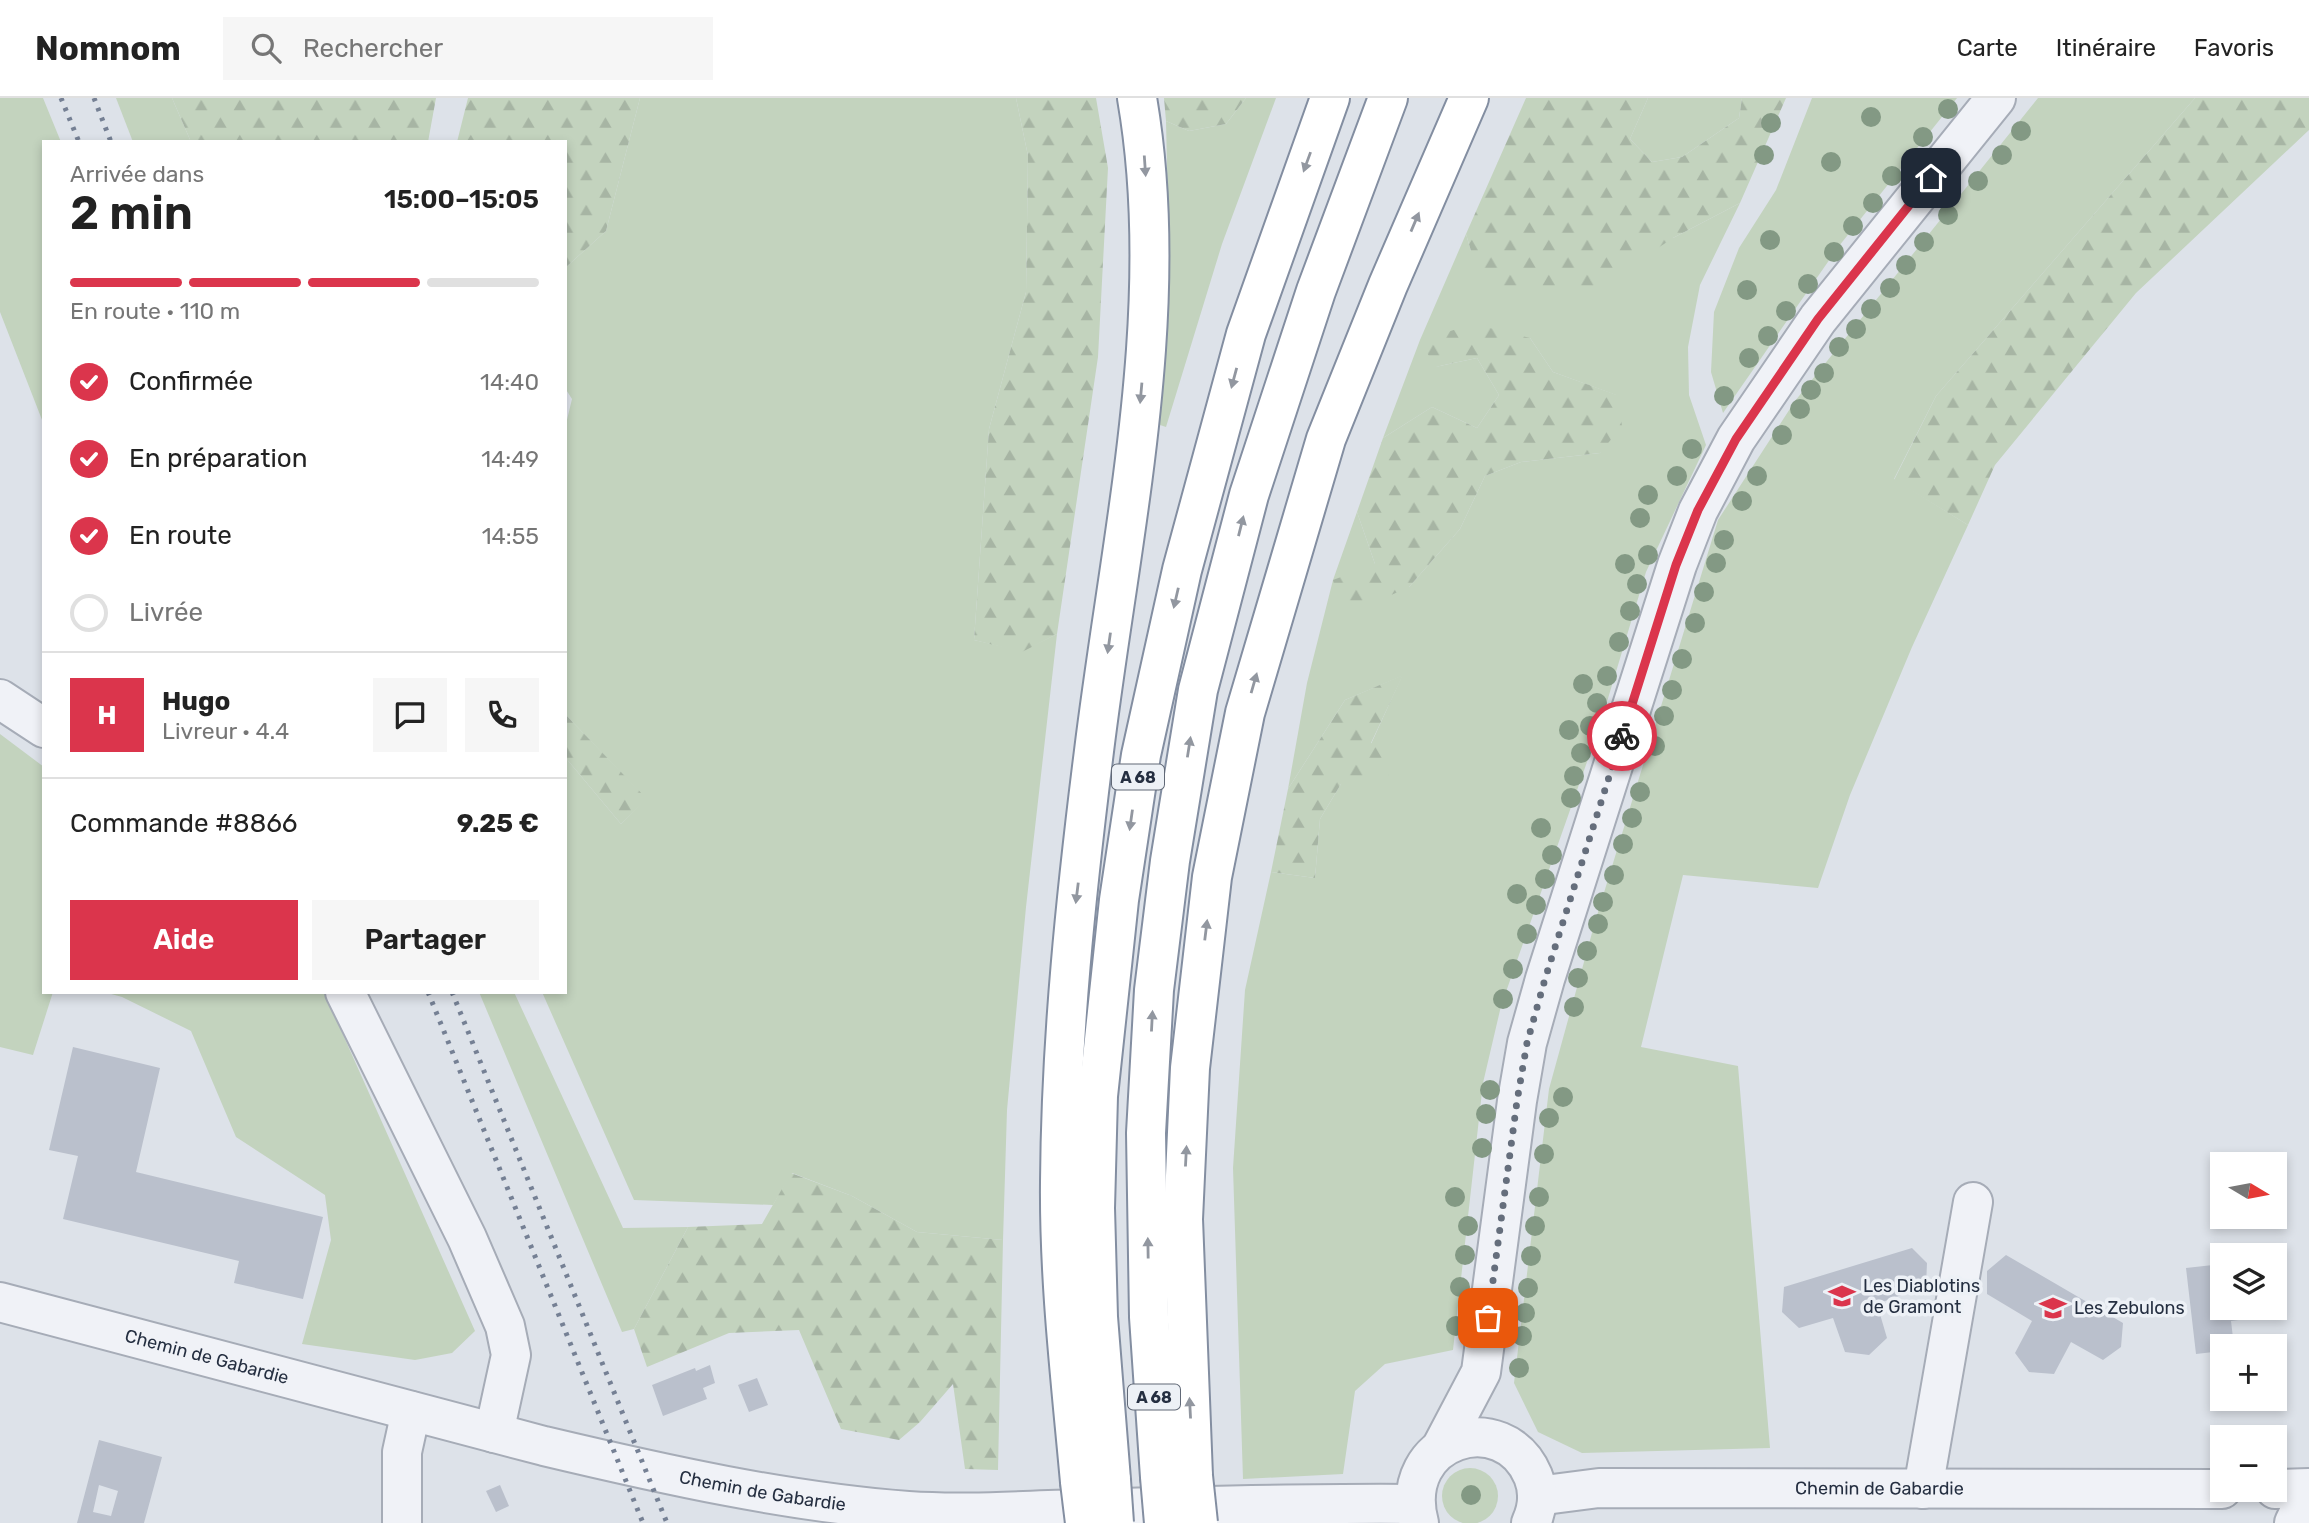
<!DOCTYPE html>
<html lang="fr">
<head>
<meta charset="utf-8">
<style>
	body { margin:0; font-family:Rubik,sans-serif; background:#f6f6f6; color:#222; height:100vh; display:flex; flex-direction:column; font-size:26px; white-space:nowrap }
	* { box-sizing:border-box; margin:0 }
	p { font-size:23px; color:#767676 }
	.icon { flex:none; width:38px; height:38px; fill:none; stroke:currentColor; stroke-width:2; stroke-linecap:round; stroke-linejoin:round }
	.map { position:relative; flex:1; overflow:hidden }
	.details { position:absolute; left:42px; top:42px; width:525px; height:854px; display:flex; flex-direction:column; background:#fff; border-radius:0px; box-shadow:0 4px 10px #0003 }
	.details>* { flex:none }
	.needle { width:46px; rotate:100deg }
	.buttons { position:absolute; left:2210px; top:1054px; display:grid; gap:14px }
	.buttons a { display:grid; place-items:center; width:77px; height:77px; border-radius:0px; background:#fff; box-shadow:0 4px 10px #0003; font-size:35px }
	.pin { position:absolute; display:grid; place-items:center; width:60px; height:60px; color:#fff; margin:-30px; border-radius:14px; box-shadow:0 4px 10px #0006 }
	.courier { position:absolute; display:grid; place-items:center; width:70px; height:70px; margin:-35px; border:5px solid #db354c; border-radius:50%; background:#fff; color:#222; box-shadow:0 2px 9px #0007 }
	.summary em { font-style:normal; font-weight:600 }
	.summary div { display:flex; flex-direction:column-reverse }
	.summary { display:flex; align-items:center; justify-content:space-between; height:119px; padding:0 28px }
	h1 { font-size:46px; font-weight:600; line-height:52px }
	.bar { display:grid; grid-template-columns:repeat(4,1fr); gap:10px 7px; align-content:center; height:84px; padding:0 28px }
	.bar i { height:9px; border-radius:5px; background:#e0e0e0 }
	.bar .on { background:#db354c }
	.bar p { grid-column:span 4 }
	.line { display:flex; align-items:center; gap:18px; padding:0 28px; border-top:2px solid #e0e0e0 }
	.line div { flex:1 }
	.round { display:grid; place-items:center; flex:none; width:74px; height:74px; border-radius:0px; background:#f6f6f6 }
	ol { padding:0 28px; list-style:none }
	li { display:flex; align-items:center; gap:21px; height:77px }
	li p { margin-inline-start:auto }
	li .icon { padding:7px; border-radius:50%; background:#db354c; color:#fff; stroke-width:4 }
	li:last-child { color:#767676 }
	li i { width:38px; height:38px; border:4px solid #e0e0e0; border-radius:50% }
	.action { display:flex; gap:14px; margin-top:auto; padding:14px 28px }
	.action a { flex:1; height:80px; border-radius:0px; background:#db354c; color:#fff; font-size:28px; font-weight:600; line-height:80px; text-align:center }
	.action a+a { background:#f6f6f6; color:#222 }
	header { display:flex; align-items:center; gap:42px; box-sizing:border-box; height:98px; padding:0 35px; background:#fff; border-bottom:2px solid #e0e0e0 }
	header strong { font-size:33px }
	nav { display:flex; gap:38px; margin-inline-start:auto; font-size:24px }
	.search { width:490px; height:63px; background:#f6f6f6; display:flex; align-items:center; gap:18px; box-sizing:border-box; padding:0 24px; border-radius:0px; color:#767676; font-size:26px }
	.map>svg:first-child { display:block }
	.green { fill:#c3d3be }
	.forest { fill:url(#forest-firs) }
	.building { fill:#bac0cc; fill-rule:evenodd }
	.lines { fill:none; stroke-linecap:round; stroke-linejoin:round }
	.minor-casing { stroke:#a6acb7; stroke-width:42 }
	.highway-casing { stroke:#838ea1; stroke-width:42 }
	.minor { stroke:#f0f2f7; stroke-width:38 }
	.highway { stroke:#fff; stroke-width:38 }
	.rail { stroke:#758094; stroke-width:5; stroke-dasharray:3.5 7; stroke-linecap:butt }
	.highway-bridge-casing { stroke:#838ea1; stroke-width:42; stroke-linecap:butt }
	.highway-bridge { stroke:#fff; stroke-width:38 }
	.tree { fill:#839984 }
	.oneway { fill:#9297a0 }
	.done { stroke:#656e7c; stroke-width:7; stroke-dasharray:0 12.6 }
	.route { stroke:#db354c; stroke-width:9 }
	.labels { text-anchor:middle; stroke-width:7; stroke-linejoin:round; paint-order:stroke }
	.shield { fill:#edf1f6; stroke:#616977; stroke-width:2 }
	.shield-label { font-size:16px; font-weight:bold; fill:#252f41 }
	.poi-label { font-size:18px; fill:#252f41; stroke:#edf1f6; text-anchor:start }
	.street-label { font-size:18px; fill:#252f41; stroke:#edf1f6 }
</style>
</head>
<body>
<header>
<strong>Nomnom</strong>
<div class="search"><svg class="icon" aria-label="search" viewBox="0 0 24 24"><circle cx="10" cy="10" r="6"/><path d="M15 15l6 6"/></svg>Rechercher</div>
<nav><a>Carte</a><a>Itinéraire</a><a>Favoris</a></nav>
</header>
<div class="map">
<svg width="2309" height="1425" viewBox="0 0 2309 1425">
	<defs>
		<pattern id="forest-firs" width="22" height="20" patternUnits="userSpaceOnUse" patternTransform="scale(1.75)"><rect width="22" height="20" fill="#c3d3be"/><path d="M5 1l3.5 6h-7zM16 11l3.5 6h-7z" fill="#a7b5a4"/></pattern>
	</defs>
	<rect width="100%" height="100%" fill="#dde2e9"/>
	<!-- green -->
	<g class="green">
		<polygon points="0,0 43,0 61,44 44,44 44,327 0,214"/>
		<polygon points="116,0 172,0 191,44 133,44"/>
		<polygon points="640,0 1016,0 1028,58 1026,194 989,331 974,542 1022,553 1057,536 1026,809 1007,1012 1003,1142 917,1134 852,1098 792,1075 773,1107 634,1102 542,894 565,894 565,659 621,726 646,701 565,616 565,330 572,301 565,290 565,170 606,133"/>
		<polygon points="1246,0 1276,0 1222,146 1166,329 1157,326 1163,267 1169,156 1166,23 1189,33 1226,26"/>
		<polygon points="1648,0 1742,0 1739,20 1682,59 1652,64 1630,41"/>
		<polygon points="1812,0 1957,0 1839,148 1723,315 1711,274 1714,214 1739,150 1776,92"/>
		<polygon points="2038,0 2195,0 1936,298 1894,381 1968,427 1912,549 1850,697 1818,790 1683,777 1641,949 1738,968 1770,1350 1582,1355 1538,1334 1514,1285 1549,991 1595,824 1718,422 1795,303"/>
		<polygon points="1740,105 1700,187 1688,249 1689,297 1706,347 1646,474 1600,627 1501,908 1483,985 1453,1252 1385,1266 1355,1293 1343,1376 1243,1381 1233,1070 1245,892 1271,774 1315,780 1320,721 1341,686 1371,646 1402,578 1345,602 1288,691 1307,585 1333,482 1357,414 1375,466 1409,489 1460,431 1485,378 1521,364 1600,355 1616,297 1553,274 1530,240 1435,269 1477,260 1499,297 1477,330 1432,309 1383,340 1420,242 1466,136 1471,153 1673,140"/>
		<polygon points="0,636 44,669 44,894 53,894 33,957 0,949"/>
		<polygon points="104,894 324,894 475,1233 452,1255 415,1262 302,1246 331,1142 325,1097 236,1039 191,933 122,899"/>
		<polygon points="479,894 514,894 623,1130 688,1129 634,1231 622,1234"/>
		<circle cx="1470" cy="1398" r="28"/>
	</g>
	<!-- forest -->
	<g class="forest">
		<polygon points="172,0 436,0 428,44 191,44"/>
		<polygon points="468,0 640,0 606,133 565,170 565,44 457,44"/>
		<polygon points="1016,0 1096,0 1108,70 1098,259 1057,536 1022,554 974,542 989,331 1026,194 1028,58"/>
		<polygon points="1164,0 1246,0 1226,26 1189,33 1166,23"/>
		<polygon points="1526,0 1648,0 1630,41 1652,64 1682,59 1739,20 1742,0 1786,0 1740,105 1673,140 1595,192 1543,196 1493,188 1471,153 1466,136"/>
		<polygon points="2195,0 2309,0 2309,32 2136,195 1995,367 1968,427 1894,382 1936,298"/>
		<polygon points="1474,226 1530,240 1553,274 1617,297 1622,328 1600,355 1521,364 1485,378 1460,431 1409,489 1349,516 1337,499 1333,482 1375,466 1357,414 1383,340 1432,309 1477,330 1499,297 1477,260 1435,269 1420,242"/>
		<polygon points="1403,577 1371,645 1393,657 1388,680 1341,686 1320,721 1315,780 1271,774 1288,691 1345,602"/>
		<polygon points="565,616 647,701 621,726 565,659"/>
		<polygon points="791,1075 852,1098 917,1134 1003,1142 998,1372 965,1371 953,1286 920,1324 899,1342 841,1331 799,1232 729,1235 647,1269 634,1231 688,1129 762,1126"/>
	</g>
	<!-- building -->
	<g class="building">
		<polygon points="73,949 160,970 136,1074 323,1119 303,1201 234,1185 239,1163 63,1121 78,1058 49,1052"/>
		<polygon points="1912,1150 1927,1165 1926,1188 1877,1206 1887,1240 1869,1257 1845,1254 1833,1220 1799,1230 1782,1214 1784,1189"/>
		<polygon points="2006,1157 2123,1225 2121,1249 2103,1262 2071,1244 2054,1276 2029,1274 2015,1255 2032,1223 1987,1196 1987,1173"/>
		<polygon points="2222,1166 2222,1209 2268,1209 2269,1218 2231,1223 2234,1248 2222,1248 2222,1253 2196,1256 2186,1170"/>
		<polygon points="710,1267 715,1285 703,1290 707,1301 663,1318 652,1287 695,1270 696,1273"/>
		<polygon points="757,1280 768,1307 749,1314 738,1287"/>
		<path d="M99 1342 162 1359 144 1425H77ZM99 1387 118 1393 111 1418 93 1414Z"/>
		<polygon points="500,1387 509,1408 496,1414 486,1393"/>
	</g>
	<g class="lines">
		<defs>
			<g id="minor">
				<polyline points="0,601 44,630"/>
				<polyline points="345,894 467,1140 505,1228 511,1257 494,1335"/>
				<path id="s1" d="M0 1204 544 1348C662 1376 787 1404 908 1413 967 1417 1027 1412 1087 1411 1196 1408 1305 1405 1414 1406"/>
				<polyline points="1441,1350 1481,1274 1517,1003 1527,945 1545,881 1677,467 1698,413 1736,341 1818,221 1996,0"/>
				<polyline points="1923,1391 1973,1104"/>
				<polyline points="2275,1391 2309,1390"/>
				<path id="s2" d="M1537 1398 1599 1390 2222 1391"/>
				<polyline points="402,1425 402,1354 411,1313"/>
				<path d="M1419 1425C1396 1339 1504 1308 1533 1378 1539 1393 1538 1410 1531 1425"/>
				<polyline points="2294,1425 2309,1394"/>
			</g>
			<g id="highway">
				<polyline points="1193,1378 1183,1121 1190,970 1212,779 1245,615 1326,341 1388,187 1469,0"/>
				<polyline points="1160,1379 1149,1219 1146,1035 1154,892 1170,763 1198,592 1249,397 1316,193 1388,0"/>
				<polyline points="1111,1382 1098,1219 1095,1110 1098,998 1119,802 1141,657 1182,472 1246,236 1330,0"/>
				<path d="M1080 1384C1071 1284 1059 1184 1060 1084 1061 939 1076 796 1094 653 1120 440 1174 213 1137 0"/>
			</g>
		</defs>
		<!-- minor casing -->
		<use href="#minor" class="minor-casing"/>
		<!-- highway casing -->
		<use href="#highway" class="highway-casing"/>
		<!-- minor -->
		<use href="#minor" class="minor"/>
		<!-- highway -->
		<use href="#highway" class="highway"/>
		<!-- rail -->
		<g class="rail">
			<polyline points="61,0 79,44"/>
			<polyline points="94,0 111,44"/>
			<polyline points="428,894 643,1425"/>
			<polyline points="452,894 667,1425"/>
		</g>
		<defs>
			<g id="highway-bridge">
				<polyline points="1193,1378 1198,1425"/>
				<polyline points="1160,1379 1164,1425"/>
				<polyline points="1111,1382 1114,1425"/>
				<polyline points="1080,1384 1085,1425"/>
			</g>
		</defs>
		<!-- highway-bridge casing -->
		<use href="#highway-bridge" class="highway-bridge-casing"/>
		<!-- highway-bridge -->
		<use href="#highway-bridge" class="highway-bridge"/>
	</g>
	<!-- trees -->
	<g class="tree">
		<circle cx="1948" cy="11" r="10"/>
		<circle cx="1871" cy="19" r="10"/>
		<circle cx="1771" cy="25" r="10"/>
		<circle cx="2021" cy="33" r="10"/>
		<circle cx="1923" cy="39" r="10"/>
		<circle cx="1764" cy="57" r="10"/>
		<circle cx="2002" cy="57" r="10"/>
		<circle cx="1831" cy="64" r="10"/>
		<circle cx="1892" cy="78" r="10"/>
		<circle cx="1978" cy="83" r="10"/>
		<circle cx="1873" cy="105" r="10"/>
		<circle cx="1948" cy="117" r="10"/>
		<circle cx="1853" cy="128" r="10"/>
		<circle cx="1770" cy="142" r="10"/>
		<circle cx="1924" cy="144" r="10"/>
		<circle cx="1834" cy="154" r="10"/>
		<circle cx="1906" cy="167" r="10"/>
		<circle cx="1808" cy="186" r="10"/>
		<circle cx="1890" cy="190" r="10"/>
		<circle cx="1747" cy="192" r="10"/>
		<circle cx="1871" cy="211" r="10"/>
		<circle cx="1786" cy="213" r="10"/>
		<circle cx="1856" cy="231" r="10"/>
		<circle cx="1768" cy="238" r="10"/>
		<circle cx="1839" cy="249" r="10"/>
		<circle cx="1749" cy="260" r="10"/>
		<circle cx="1824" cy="275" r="10"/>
		<circle cx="1811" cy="292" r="10"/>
		<circle cx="1724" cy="298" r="10"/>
		<circle cx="1800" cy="311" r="10"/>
		<circle cx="1782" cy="337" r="10"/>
		<circle cx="1692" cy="351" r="10"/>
		<circle cx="1677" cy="378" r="10"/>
		<circle cx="1757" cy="378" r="10"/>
		<circle cx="1648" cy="397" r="10"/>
		<circle cx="1742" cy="403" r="10"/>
		<circle cx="1640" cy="420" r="10"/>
		<circle cx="1724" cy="442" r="10"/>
		<circle cx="1648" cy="457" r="10"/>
		<circle cx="1716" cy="465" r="10"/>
		<circle cx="1625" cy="466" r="10"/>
		<circle cx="1637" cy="486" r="10"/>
		<circle cx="1704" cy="494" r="10"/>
		<circle cx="1630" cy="513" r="10"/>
		<circle cx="1695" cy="525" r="10"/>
		<circle cx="1619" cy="544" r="10"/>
		<circle cx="1682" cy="561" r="10"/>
		<circle cx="1607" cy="578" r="10"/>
		<circle cx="1583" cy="586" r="10"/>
		<circle cx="1672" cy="592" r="10"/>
		<circle cx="1597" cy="605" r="10"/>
		<circle cx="1664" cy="618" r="10"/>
		<circle cx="1590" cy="628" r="10"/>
		<circle cx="1569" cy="632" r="10"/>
		<circle cx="1655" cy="648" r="10"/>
		<circle cx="1581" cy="655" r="10"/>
		<circle cx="1574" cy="678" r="10"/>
		<circle cx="1640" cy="694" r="10"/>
		<circle cx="1571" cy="700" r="10"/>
		<circle cx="1632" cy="720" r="10"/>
		<circle cx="1541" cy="730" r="10"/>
		<circle cx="1623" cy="746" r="10"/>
		<circle cx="1552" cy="757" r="10"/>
		<circle cx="1614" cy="777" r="10"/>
		<circle cx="1545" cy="781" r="10"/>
		<circle cx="1517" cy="796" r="10"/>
		<circle cx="1603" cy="804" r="10"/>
		<circle cx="1536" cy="807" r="10"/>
		<circle cx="1598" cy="826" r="10"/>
		<circle cx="1527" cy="836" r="10"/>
		<circle cx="1587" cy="853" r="10"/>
		<circle cx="1513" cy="871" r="10"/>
		<circle cx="1578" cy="880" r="10"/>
		<circle cx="1503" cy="901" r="10"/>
		<circle cx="1574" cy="909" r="10"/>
		<circle cx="1490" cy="992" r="10"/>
		<circle cx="1563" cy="999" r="10"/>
		<circle cx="1486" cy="1016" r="10"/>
		<circle cx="1549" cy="1020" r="10"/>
		<circle cx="1482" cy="1050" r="10"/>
		<circle cx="1544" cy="1056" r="10"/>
		<circle cx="1455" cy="1099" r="10"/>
		<circle cx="1539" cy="1099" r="10"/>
		<circle cx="1468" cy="1128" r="10"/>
		<circle cx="1535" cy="1128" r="10"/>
		<circle cx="1465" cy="1157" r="10"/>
		<circle cx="1531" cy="1158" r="10"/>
		<circle cx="1460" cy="1189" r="10"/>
		<circle cx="1528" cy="1190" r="10"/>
		<circle cx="1525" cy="1215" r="10"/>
		<circle cx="1456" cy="1228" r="10"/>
		<circle cx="1522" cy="1238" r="10"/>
		<circle cx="1519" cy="1270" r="10"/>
		<circle cx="1471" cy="1397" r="10"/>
	</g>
	<!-- one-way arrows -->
	<defs><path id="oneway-solid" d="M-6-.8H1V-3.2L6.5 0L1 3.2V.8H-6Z" transform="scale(1.75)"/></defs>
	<g class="oneway">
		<use href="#oneway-solid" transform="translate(1307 64) rotate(110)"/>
		<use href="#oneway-solid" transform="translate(1145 68) rotate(86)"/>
		<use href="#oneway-solid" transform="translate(1415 124) rotate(-67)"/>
		<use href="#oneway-solid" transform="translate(1234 280) rotate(105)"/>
		<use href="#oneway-solid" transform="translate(1141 295) rotate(95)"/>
		<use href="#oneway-solid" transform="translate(1241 428) rotate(-76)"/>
		<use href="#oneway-solid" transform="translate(1176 500) rotate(103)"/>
		<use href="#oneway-solid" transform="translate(1109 545) rotate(98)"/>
		<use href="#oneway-solid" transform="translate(1254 585) rotate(-74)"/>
		<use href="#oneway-solid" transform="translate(1189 649) rotate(-81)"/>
		<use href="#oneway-solid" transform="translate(1131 722) rotate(98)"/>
		<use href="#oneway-solid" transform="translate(1077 795) rotate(97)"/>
		<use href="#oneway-solid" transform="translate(1206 832) rotate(-83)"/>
		<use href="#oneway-solid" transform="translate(1152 923) rotate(-87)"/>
		<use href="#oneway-solid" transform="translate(1186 1058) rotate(-87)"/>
		<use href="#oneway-solid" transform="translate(1148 1150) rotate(-91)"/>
		<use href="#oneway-solid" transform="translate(1190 1310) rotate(-93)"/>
	</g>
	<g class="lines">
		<!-- done -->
		<polyline class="done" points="1488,1220 1517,1003 1527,945 1545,881 1622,638"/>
		<!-- route -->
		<polyline class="route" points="1622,638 1676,467 1698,412 1736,341 1818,221 1931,80"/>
	</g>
	<!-- icons -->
	<defs>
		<symbol id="school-bare" viewBox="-9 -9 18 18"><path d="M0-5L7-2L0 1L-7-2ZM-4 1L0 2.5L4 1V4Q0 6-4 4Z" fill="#db354c" stroke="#edf1f6" stroke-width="2.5" paint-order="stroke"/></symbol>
	</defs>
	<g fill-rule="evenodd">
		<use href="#school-bare" x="1823" y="1179" width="38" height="38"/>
		<use href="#school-bare" x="2034" y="1191" width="38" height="38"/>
	</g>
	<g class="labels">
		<!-- shield labels -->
		<g class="shield">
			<rect x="1112" y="666.5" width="52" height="25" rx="5"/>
			<rect x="1128" y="1286.5" width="52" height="25" rx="5"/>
		</g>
		<g class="shield-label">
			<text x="1138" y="685">A 68</text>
			<text x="1154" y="1305">A 68</text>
		</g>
		<!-- poi labels -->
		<g class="poi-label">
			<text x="1863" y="1194">Les Diablotins<tspan x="1863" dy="21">de Gramont</tspan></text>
			<text x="2074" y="1216">Les Zebulons</text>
		</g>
		<!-- street labels -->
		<g class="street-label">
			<text dy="6" stroke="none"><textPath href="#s1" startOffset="214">Chemin de Gabardie</textPath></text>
			<text dy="6" stroke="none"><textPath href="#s2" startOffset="343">Chemin de Gabardie</textPath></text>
			<text dy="6" stroke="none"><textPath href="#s1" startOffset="786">Chemin de Gabardie</textPath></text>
		</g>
	</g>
</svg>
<div class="buttons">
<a><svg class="needle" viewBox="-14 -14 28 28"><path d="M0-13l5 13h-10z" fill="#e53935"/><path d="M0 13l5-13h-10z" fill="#767676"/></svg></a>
<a><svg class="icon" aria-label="layers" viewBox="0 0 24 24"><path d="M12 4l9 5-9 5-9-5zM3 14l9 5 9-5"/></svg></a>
<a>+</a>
<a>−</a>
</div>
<div class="pin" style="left:1488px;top:1220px;background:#ea580c"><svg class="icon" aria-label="bag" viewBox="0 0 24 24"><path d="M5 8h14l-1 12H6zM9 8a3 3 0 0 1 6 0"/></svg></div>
<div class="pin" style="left:1931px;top:80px;background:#1f2937"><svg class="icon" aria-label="home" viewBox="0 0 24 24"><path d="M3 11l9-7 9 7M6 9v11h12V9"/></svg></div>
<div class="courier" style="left:1622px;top:638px"><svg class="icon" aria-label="bike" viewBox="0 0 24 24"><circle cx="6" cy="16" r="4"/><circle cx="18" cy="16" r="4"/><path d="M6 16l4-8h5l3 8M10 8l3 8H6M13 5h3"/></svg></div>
<section class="details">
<div class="summary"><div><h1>2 min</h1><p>Arrivée dans</p></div><em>15:00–15:05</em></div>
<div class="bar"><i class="on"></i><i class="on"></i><i class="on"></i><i></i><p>En route · 110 m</p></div>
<ol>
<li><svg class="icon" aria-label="check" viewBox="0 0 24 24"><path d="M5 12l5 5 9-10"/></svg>Confirmée<p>14:40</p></li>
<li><svg class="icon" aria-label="check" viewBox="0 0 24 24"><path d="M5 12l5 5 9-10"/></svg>En préparation<p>14:49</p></li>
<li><svg class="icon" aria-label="check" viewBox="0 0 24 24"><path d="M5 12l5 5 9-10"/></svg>En route<p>14:55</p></li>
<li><i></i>Livrée</li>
</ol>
<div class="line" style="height:126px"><b class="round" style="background:#db354c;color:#fff">H</b><div><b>Hugo</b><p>Livreur · 4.4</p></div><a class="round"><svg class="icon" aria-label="chat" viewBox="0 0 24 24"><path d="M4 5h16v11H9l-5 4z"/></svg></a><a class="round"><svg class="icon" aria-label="phone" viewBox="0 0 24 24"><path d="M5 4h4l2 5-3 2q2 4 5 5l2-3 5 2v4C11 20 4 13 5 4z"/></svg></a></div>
<div class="line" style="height:91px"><div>Commande #8866</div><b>9.25 €</b></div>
<div class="action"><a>Aide</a><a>Partager</a></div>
</section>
</div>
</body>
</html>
